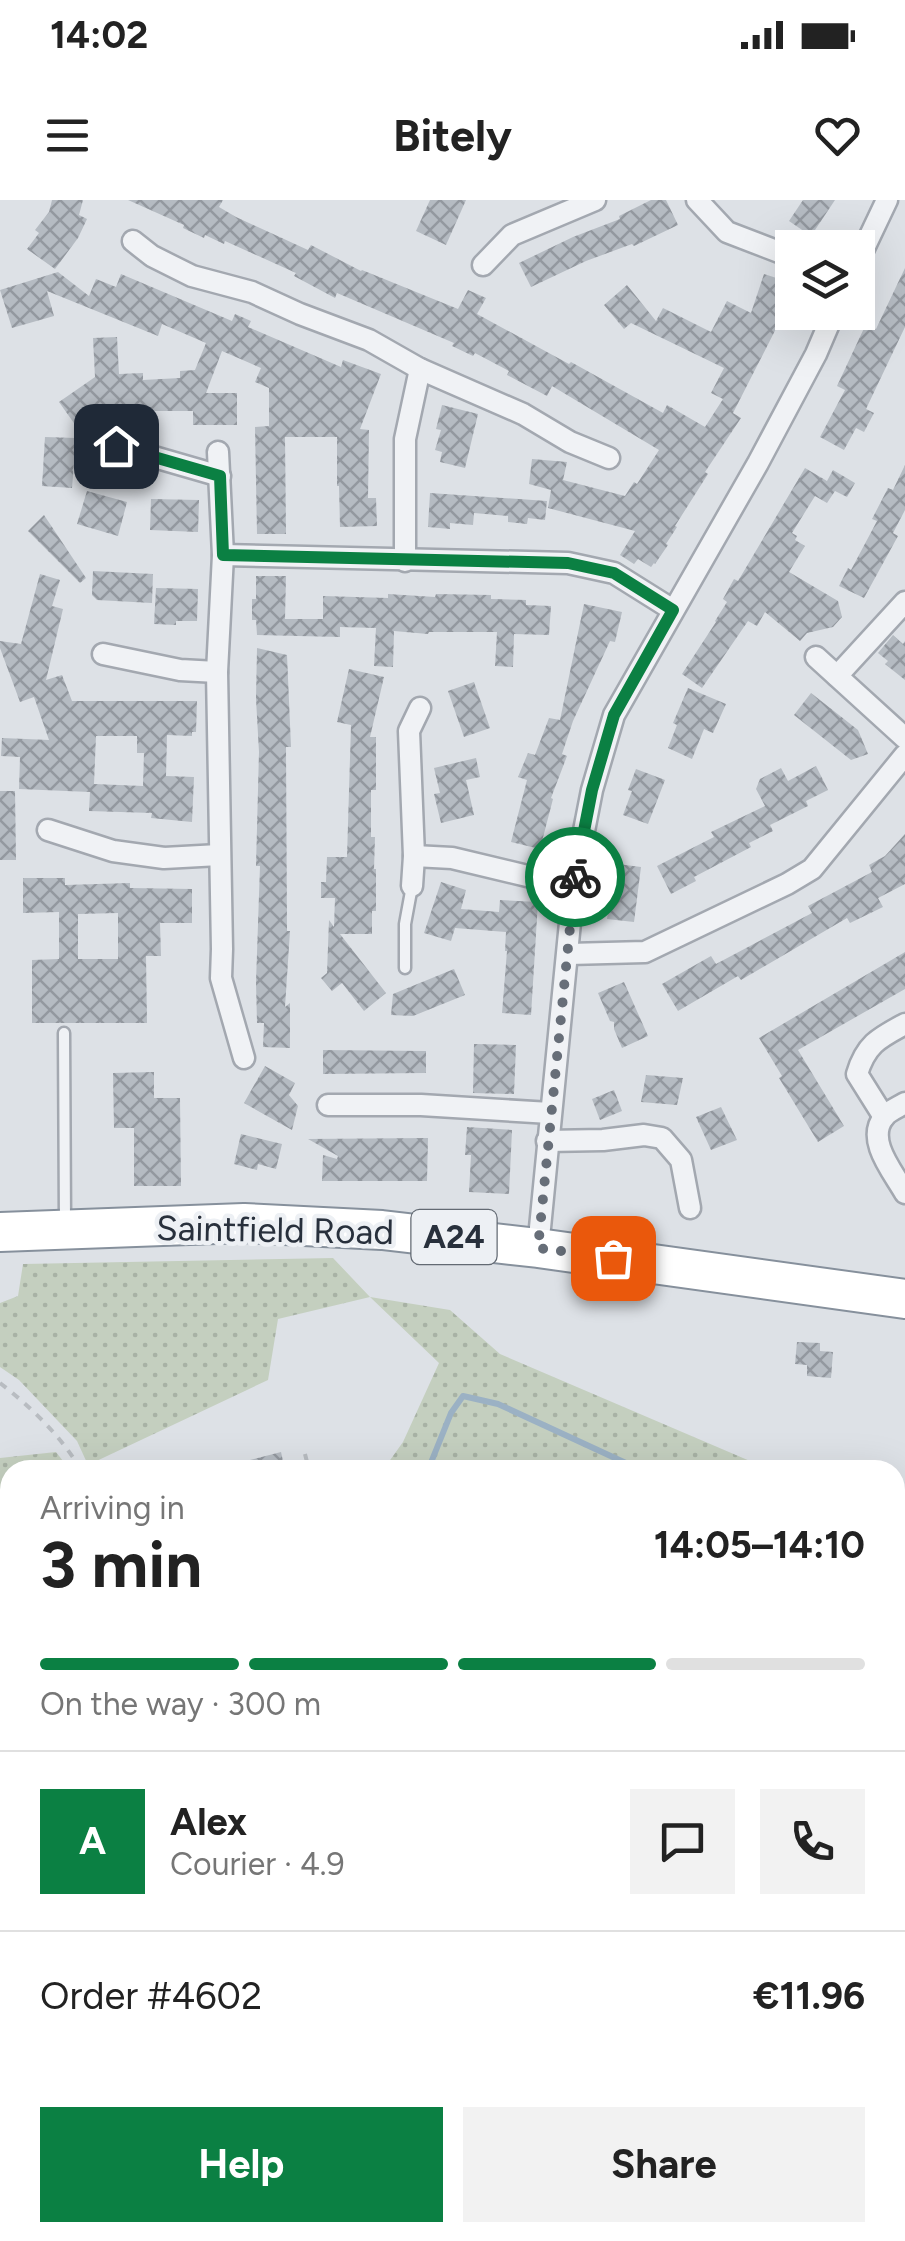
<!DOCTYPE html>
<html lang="en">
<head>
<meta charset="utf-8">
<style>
	body { margin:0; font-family:Figtree,sans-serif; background:#f2f2f2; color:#222; height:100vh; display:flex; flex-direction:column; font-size:38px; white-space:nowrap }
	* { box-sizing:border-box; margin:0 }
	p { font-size:32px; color:#767676 }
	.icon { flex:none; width:55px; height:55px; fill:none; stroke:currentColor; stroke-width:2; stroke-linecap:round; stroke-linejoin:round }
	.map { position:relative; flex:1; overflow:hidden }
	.sheet { position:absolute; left:0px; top:1260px; width:905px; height:782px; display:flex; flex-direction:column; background:#fff; border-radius:30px 30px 0 0; box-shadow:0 10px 40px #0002 }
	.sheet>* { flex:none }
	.tools { position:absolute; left:775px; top:30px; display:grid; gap:20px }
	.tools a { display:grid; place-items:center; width:100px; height:100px; border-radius:0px; background:#fff; box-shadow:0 10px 40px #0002; font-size:50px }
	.pin { position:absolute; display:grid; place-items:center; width:85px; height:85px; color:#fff; margin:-42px; border-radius:20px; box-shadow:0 5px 15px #0006 }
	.courier { position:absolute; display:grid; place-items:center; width:100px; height:100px; margin:-50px; border:8px solid #0b8043; border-radius:50%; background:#fff; color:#222; box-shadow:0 2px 12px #0007 }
	.summary em { font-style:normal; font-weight:700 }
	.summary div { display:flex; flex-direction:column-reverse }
	.summary { display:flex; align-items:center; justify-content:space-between; height:170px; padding:0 40px }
	h1 { font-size:65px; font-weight:700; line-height:75px }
	.bar { display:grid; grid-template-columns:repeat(4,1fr); gap:15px 10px; align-content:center; height:120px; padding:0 40px }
	.bar i { height:12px; border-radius:8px; background:#e0e0e0 }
	.bar .current { background:#0b8043 }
	.bar p { grid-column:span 4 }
	.line { display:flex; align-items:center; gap:25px; padding:0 40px; border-top:2px solid #e0e0e0 }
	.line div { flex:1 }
	.round { display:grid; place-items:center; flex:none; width:105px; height:105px; border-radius:0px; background:#f2f2f2 }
	.primary-button { display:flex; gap:20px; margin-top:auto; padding:20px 40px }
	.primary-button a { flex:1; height:115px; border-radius:0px; background:#0b8043; color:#fff; font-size:40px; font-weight:700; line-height:115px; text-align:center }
	.primary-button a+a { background:#f2f2f2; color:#222 }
	.status { display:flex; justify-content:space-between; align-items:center; height:70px; padding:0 50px; background:#fff; direction:ltr }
	.status svg { height:28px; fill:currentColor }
	header { display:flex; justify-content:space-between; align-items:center; height:130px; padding:0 40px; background:#fff; font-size:45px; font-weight:700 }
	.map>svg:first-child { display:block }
	.grass { fill:url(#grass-dots) }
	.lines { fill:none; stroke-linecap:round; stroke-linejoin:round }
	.stream { stroke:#9bb1c4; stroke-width:6 }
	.building { fill:url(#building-cross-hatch); fill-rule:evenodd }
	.lane-casing { stroke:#a3a8b0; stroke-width:15 }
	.street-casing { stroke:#a3a8b0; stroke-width:25 }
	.highway-casing { stroke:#86909c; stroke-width:42 }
	.path { stroke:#b8bcc1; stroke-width:4; stroke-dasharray:8 8; stroke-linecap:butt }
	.lane { stroke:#f0f2f5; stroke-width:10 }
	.street { stroke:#f0f2f5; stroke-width:20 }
	.highway { stroke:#fff; stroke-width:38 }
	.done { stroke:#676e78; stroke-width:10; stroke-dasharray:0 18 }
	.route { stroke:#0b8043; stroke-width:12 }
	.labels { text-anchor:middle; stroke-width:9; stroke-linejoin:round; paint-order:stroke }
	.shield { fill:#edf0f4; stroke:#636a73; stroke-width:2.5 }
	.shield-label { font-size:32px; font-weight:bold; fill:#28303c }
	.street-label { font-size:35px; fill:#28303c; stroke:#edf0f4 }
</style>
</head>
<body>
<div class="status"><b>14:02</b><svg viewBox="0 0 49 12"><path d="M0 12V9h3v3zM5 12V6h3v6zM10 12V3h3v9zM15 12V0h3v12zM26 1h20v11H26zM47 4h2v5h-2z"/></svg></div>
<header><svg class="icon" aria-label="menu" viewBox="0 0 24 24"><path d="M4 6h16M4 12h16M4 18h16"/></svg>Bitely<svg class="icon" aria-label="heart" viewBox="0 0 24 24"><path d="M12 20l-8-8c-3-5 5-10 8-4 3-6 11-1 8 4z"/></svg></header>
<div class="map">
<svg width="905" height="2041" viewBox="0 0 905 2041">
	<defs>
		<pattern id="grass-dots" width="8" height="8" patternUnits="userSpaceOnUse" patternTransform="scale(2.5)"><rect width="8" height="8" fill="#c4cfbf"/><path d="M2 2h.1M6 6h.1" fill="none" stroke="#a8b2a5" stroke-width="1.8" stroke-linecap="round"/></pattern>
		<pattern id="building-cross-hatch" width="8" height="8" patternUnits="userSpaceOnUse" patternTransform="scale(2.5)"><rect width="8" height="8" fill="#b5bbc2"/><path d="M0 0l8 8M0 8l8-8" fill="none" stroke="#93989f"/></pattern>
	</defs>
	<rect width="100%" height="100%" fill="#dde1e6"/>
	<!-- grass -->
	<g class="grass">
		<polygon points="333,1058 370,1097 450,1110 500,1154 771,1270 383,1270 403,1242 439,1163 370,1097 278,1119 268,1180 88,1265 77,1241 19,1180 0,1167 0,1103 18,1096 23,1064"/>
		<polygon points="56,1252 70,1270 10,1270 10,1339 0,1347 0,1258"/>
		<polygon points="10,1480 10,1574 0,1581 0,1488"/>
		<polygon points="0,1901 10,1913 10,2032 84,2033 88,2041 0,2041"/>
	</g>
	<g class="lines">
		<!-- stream -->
		<g class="stream">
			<polyline points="428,1270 451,1213 463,1196 498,1204 641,1270"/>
			<polyline points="895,1384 905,1389"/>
			<polyline points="0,1540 10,1532"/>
		</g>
	</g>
	<!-- building -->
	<g class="building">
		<polygon points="52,0 83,0 79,15 87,19 78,38 55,69 27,49 39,33 35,30 49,12"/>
		<polygon points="128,0 223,0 219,7 236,17 308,50 311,45 361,71 362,70 458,109 468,90 486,98 477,114 569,164 571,162 663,213 667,205 705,227 723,199 711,193 724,168 631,123 624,129 604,105 627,85 656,121 663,108 711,132 727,101 751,113 764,74 792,83 792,97 787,114 784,113 733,213 741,218 705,272 708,274 675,326 677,327 666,344 668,345 655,364 654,363 651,367 638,359 634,364 620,355 635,331 548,308 551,290 529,284 532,259 567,262 563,280 625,296 634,282 637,284 659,250 552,186 547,196 507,175 509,171 475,153 473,156 452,146 454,143 337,93 335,98 294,76 296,73 225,41 224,44 205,35 204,38 183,28 184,25"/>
		<polygon points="430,0 466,0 446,45 416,31"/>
		<polygon points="651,0 666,0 678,25 634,46 632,44 586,61 531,87 519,63 573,37 620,19 619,16"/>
		<polygon points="803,0 835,0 811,36 789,21"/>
		<polygon points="905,68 905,127 866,209 874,213 864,232 856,228 844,250 820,237 845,190 837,186 866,124 876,129"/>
		<polygon points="58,72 89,96 96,79 116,87 121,74 232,121 235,114 251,121 248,127 341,167 343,160 381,174 360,229 369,230 368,298 376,298 377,326 340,327 339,286 337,286 337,237 285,237 286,334 257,334 255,227 269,226 269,188 255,182 261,168 222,151 206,193 237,193 237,225 193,225 193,211 132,211 132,206 103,207 76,226 59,202 95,177 93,138 117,137 119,174 143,173 143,180 180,178 180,171 195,170 206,143 162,124 158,136 47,91 54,116 12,128 0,90"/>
		<polygon points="442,205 478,214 465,268 440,262 442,252 435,250 441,230 436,229"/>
		<polygon points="45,237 76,238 72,288 42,286"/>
		<polygon points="905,265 905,310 893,333 898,336 864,398 839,386 848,368 851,370 877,321 872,319 888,288 893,290"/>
		<polygon points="805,268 827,281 833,270 855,283 847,297 835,291 827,303 815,296 792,333 797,336 795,340 805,346 789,372 838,401 842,417 833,427 807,433 800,441 765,412 757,426 748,421 702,488 682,474 716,422 715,421 727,402 723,399 734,379 738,381"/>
		<polygon points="87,291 127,302 118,336 77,324"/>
		<polygon points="430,293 547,301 545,320 528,318 527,324 508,322 508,316 474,313 473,325 450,323 450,329 428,327"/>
		<polygon points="151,299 199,300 198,332 150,330"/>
		<polygon points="44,315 86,378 80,383 28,331"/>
		<polygon points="93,371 153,374 152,403 97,400 92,395"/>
		<path d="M40 374 60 380 52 406 63 409 46 480 62 475 72 501H197L196 532H192V536L167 535 166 576 194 577 192 622 151 618 152 613 89 611 90 592 19 589 20 557 1 556 2 538 49 540 34 497 20 502 0 448V441L21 444ZM96 536H137V553H144L143 586 94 584Z"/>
		<polygon points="256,376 286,376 285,419 323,419 323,396 388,398 388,394 435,397 436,394 491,395 491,399 526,400 526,405 551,406 549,435 514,434 513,467 495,466 497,432 429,432 428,434 394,431 393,467 374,466 376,428 340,427 340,437 257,435 256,420 252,420 252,399 256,399"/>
		<polygon points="156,388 198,389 197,421 176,421 176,425 154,424"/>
		<polygon points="584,404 622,412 615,442 610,441 573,521 562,554 567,556 551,598 553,599 540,649 511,642 527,580 518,577 528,553 535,555 549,518 560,520"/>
		<polygon points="893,435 903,444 905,441 905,480 885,464 888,461 878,453"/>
		<polygon points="257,448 287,455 291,547 286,547 287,731 290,731 285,807 290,803 290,848 263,847 264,823 257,823 256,782 260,666 256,666 259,552 256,499"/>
		<polygon points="349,469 384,477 370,537 376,537 376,590 371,590 371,637 375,637 374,669 376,669 376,711 372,711 372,734 340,734 386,793 364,811 342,783 332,791 321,778 327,773 329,720 334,727 335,698 321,698 321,682 326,682 327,657 347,657 351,525 337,522"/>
		<polygon points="474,482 490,528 464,537 448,491"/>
		<polygon points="688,488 726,504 713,533 704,529 692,559 668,548 677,525 673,523"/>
		<polygon points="811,493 858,530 868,554 851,560 794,515"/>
		<polygon points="476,558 480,577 466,580 474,615 441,623 434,594 440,593 434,568"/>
		<polygon points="816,566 828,590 806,601 808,606 770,625 773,631 749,643 751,647 694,677 696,681 671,694 657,666 714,637 711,632 765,606 756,589 760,579 781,568 788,581"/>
		<polygon points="636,569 665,580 648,624 623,615 632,591 628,590"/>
		<polygon points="0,591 15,591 16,660 0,660"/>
		<polygon points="905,634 905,684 878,698 883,707 850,723 847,718 741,780 738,776 678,811 662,784 711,756 716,764 812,713 808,706 872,672 869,665 885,656"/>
		<polygon points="610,663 641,667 634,722 607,719 611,692 606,691"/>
		<path d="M23 678H65V685L130 683V688L192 689V723H160L161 756H146L147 823H32V760L59 759V712L23 713ZM118 713V759H78V714Z"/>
		<polygon points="441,682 466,690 461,709 499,712 500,700 538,702 531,815 502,813 507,751 505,751 506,732 455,728 451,741 424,733"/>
		<polygon points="905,752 905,789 798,850 844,926 818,942 779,878 782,876 759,838"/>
		<polygon points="454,769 465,795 413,816 391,815 393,794"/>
		<polygon points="624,782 648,836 622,848 614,829 614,822 610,821 598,793"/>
		<polygon points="474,844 516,845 514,894 473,893"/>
		<polygon points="323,850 426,851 426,873 323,874"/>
		<polygon points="265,866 295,883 289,895 298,906 292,930 244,903"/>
		<polygon points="154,872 154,898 180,898 181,986 134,986 134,928 114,928 113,873"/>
		<polygon points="646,875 683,878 677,905 641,902"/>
		<polygon points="614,890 622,911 600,920 592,899"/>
		<polygon points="721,907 737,940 711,950 696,917"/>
		<polygon points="467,927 512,930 509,994 469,992 471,955 465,955"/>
		<polygon points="241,934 282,944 276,969 258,964 257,970 234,964"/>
		<polygon points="428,938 427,981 322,981 323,955 337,959 338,956 308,939"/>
		<polygon points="797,1142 820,1143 820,1151 833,1152 831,1178 807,1176 807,1165 795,1164"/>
		<polygon points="281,1252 285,1270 234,1270 234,1264"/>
	</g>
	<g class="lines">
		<defs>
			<g id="lane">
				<polyline points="405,768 405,724 412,686"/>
				<polyline points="64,833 65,1023"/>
			</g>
			<g id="street">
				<polyline points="697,0 727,32 792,57"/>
				<polyline points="133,41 152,56 192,76 252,92 300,114 369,140 420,169 523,214 570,242 609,258"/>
				<polyline points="858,61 887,0"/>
				<polyline points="483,65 512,35 595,0"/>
				<polyline points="116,246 220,276"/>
				<polyline points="218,252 223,355 217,472 222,749 221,778 244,858"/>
				<polyline points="223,355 568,363 614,373 673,410"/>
				<polyline points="405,361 405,239 420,169"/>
				<polyline points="103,454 180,470 217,472"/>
				<polyline points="816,457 905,538"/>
				<polyline points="837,476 905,402"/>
				<polyline points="48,630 113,651 164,658 219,655"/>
				<polyline points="414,656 452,658 544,680 574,682"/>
				<polyline points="412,686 414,656 409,531 420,508"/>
				<polyline points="569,754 645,752 787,684 812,669 905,555"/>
				<path d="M905 903C899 907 888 911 884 917 865 940 894 973 905 993"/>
				<polyline points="328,905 421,905 550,913"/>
				<path d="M884 917 857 874C866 844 879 838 905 824"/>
				<polyline points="547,941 603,940 644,935 662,938 681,960 690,1008"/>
				<polyline points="538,1048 574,682 592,590 614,515 758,263 816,154 834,112"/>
				<polyline points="0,1735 10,1736"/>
				<polyline points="10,1794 10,1796"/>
				<polyline points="895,1836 905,1831"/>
				<polyline points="163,2032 170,2041"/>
				<polyline points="607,2032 614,2041"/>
				<polyline points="738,2032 748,2041"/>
				<polyline points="680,2041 687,2032"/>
			</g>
			<polyline id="highway" points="0,1032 244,1023 382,1030 538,1048 905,1099"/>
		</defs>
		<!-- lane casing -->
		<use href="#lane" class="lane-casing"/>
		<!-- street casing -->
		<use href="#street" class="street-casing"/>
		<!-- highway casing -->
		<use href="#highway" class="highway-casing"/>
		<!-- path -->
		<g class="path">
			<path d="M0 1183C31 1207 61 1236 81 1270"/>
			<polyline points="305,1254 309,1270"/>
			<polyline points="0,1477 10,1469"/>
			<polyline points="0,1879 10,1891"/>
			<polyline points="100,2032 102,2041"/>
		</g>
		<!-- lane -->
		<use href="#lane" class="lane"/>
		<!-- street -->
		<use href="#street" class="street"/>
		<!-- highway -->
		<use href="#highway" class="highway"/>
	</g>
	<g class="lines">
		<!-- done -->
		<polyline class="done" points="575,677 538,1048 613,1058"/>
		<!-- route -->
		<polyline class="route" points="116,246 220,276 223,355 568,363 614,373 673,410 614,515 592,590 575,677"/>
	</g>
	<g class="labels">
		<!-- shield labels -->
		<rect class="shield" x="411.5" y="1010" width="85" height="54" rx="8"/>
		<g class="shield-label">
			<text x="454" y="1048">A24</text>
		</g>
		<!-- street labels -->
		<g class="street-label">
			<text transform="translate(275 1030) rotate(1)" y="12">Saintfield Road</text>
		</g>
	</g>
</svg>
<div class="tools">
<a><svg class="icon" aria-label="layers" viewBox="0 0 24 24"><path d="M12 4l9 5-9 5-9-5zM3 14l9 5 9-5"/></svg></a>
</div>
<div class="pin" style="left:613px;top:1058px;background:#ea580c"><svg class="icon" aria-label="bag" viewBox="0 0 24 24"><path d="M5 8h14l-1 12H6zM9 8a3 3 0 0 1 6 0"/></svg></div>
<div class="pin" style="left:116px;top:246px;background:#1f2937"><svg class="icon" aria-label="home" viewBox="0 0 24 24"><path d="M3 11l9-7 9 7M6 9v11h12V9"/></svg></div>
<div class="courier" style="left:575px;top:677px"><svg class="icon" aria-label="bike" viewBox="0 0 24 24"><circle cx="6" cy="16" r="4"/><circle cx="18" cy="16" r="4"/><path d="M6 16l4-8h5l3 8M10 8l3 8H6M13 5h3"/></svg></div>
<section class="sheet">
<div class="summary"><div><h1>3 min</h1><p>Arriving in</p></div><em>14:05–14:10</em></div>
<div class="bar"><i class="current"></i><i class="current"></i><i class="current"></i><i></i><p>On the way · 300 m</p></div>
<div class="line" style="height:180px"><b class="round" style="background:#0b8043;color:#fff">A</b><div><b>Alex</b><p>Courier · 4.9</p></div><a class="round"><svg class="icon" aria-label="chat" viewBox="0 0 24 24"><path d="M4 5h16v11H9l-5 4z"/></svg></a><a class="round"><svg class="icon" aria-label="phone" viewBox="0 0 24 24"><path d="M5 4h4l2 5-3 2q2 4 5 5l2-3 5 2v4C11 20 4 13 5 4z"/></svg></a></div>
<div class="line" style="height:130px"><div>Order #4602</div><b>€11.96</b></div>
<div class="primary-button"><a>Help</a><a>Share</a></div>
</section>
</div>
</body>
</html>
